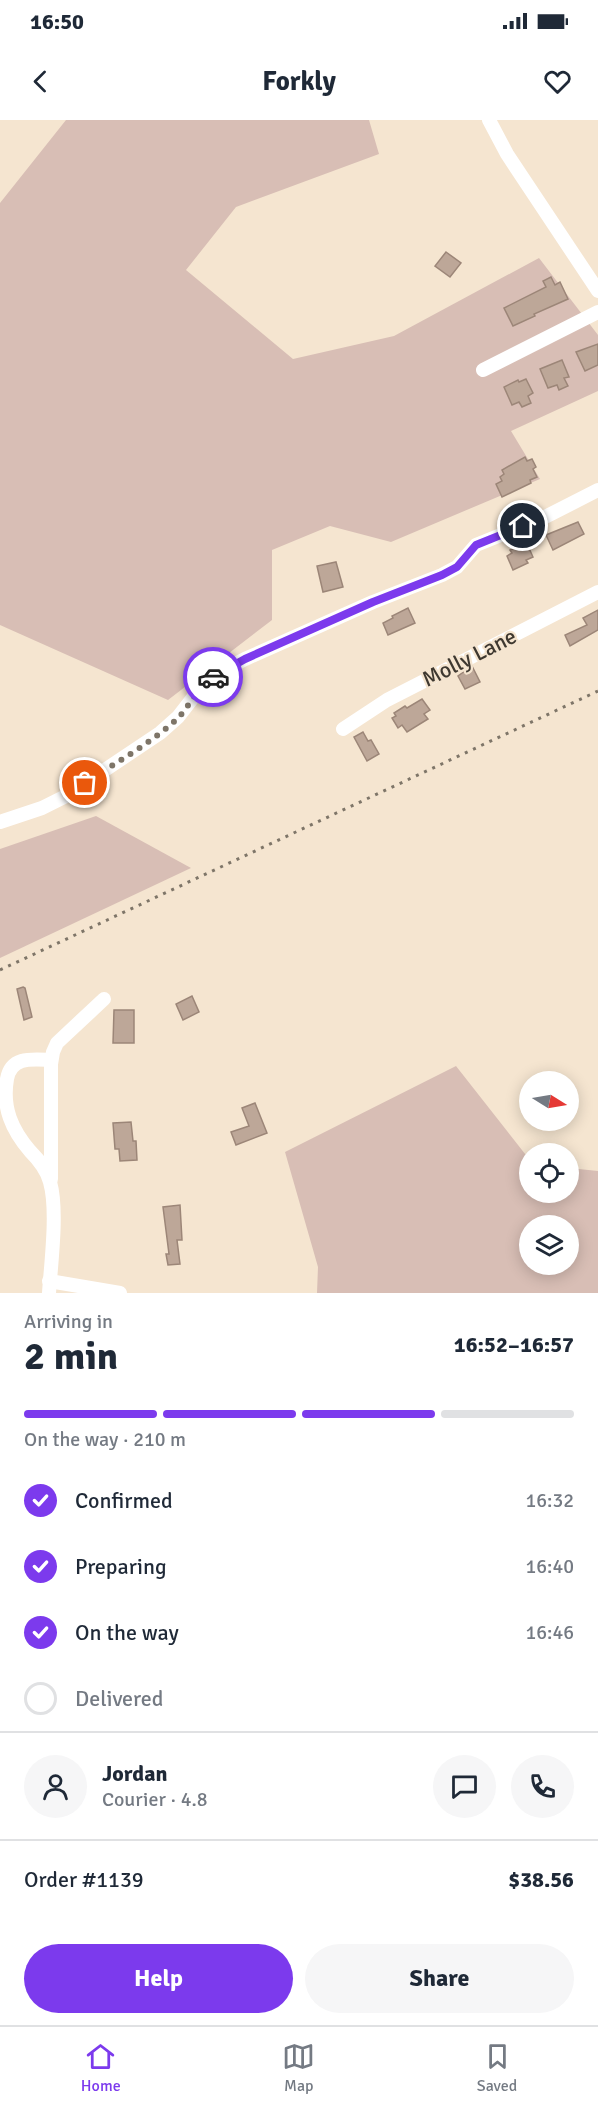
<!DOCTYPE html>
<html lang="en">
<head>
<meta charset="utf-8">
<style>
	body { margin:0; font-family:Signika,sans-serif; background:#f6f6f7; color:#1f2937; height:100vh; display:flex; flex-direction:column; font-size:22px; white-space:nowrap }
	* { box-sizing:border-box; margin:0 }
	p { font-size:20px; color:#747a83 }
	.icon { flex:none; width:33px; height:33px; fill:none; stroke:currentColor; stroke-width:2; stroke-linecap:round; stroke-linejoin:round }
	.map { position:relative; height:1173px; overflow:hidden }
	.sheet { display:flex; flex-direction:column; background:#fff; flex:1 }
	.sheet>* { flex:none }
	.needle { width:39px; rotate:101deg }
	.buttons { position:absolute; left:519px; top:951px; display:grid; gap:12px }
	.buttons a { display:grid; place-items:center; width:60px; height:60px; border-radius:50%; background:#fff; box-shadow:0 3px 15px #0003; font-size:30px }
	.pin { position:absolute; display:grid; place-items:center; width:51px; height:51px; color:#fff; margin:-26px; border:3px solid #fff; border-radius:50%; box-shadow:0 2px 6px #0007 }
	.courier { position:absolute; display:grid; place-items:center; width:60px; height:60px; margin:-30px; border:4px solid #7c3aed; border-radius:50%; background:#fff; color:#222; box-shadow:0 2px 8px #0007 }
	.head em { font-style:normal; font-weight:700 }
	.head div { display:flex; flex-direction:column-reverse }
	.head { display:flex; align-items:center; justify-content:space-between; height:102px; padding:0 24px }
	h1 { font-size:39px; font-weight:700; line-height:45px }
	.bar { display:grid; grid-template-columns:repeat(4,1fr); gap:9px 6px; align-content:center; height:72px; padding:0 24px }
	.bar i { height:8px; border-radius:4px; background:#e0e1e3 }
	.bar .current { background:#7c3aed }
	.bar p { grid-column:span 4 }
	.line { display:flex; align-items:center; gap:15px; padding:0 24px; border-top:2px solid #e0e1e3 }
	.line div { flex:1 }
	.round { display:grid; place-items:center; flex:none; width:63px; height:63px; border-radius:32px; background:#f6f6f7 }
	ol { padding:0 24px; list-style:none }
	li { display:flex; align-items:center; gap:18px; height:66px }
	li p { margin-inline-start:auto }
	li .icon { padding:6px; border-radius:50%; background:#7c3aed; color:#fff; stroke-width:4 }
	li:last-child { color:#747a83 }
	li i { width:33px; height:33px; border:3px solid #e0e1e3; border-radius:50% }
	.cta { display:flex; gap:12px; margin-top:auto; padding:12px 24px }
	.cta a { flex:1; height:69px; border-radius:36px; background:#7c3aed; color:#fff; font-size:24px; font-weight:700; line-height:69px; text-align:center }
	.cta a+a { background:#f6f6f7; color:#1f2937 }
	.status { display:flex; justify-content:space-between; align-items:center; height:42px; padding:0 30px; background:#fff; direction:ltr }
	.status svg { height:16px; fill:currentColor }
	header { display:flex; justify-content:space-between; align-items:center; height:78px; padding:0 24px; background:#fff; font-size:27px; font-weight:700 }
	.dock { display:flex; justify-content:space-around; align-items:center; height:84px; border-top:2px solid #e0e1e3; background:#fff; font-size:16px; color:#747a83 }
	.dock a { display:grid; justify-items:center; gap:3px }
	.dock .current { color:#7c3aed }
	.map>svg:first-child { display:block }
	.green { fill:#d8beb5; fill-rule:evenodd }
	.building { fill:#bda798; stroke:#9c8678; stroke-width:1.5 }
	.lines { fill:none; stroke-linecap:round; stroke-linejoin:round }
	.minor { stroke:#fff; stroke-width:14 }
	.rail { stroke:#7e7568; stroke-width:3; stroke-dasharray:3 6; stroke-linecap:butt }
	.done { stroke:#7e7568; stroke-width:6; stroke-dasharray:0 10.8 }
	.route { stroke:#7c3aed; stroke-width:8 }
	.labels { text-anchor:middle; stroke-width:4.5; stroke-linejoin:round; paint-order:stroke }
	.street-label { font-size:22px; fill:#3e3830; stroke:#f5e5d0 }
</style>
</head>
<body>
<div class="status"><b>16:50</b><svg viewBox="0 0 49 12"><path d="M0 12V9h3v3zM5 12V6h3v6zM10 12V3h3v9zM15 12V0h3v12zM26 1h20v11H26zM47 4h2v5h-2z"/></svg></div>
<header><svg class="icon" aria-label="back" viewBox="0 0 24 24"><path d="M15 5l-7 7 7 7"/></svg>Forkly<svg class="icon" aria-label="heart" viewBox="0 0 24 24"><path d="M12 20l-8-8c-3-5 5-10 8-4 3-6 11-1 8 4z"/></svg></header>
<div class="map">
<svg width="598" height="1173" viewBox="0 0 598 1173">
	<rect width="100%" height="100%" fill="#f5e5d0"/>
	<!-- green -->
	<g class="green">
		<polygon points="66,0 369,0 379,34 236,87 186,150 293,239 394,216 539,138 598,215 598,271 511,311 540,359 391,422 330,406 272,430 272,500 168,580 0,505 0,83"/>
		<polygon points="96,696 191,748 0,838 0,729"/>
		<path d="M456 946 529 1039 530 1072H568L569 1048 598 1051V1173H317L318 1147 285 1032ZM530 1106H568V1144H530Z"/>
	</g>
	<!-- building -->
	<g class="building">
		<polygon points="446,132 461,143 450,157 435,146"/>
		<polygon points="551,157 555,165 560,162 568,179 534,194 535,196 513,206 504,188 546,167 543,161"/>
		<polygon points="598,224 598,245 585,251 576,232"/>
		<polygon points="562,240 569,257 564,258 568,266 559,270 557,265 548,268 540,249"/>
		<polygon points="526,259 533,273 528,276 531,283 522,287 519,282 512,285 504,267 518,260 519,262"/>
		<polygon points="525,337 527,341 532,339 536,347 533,349 537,357 530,360 531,363 502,377 496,364 502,361 500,357 504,354 502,350"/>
		<polygon points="578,402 584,414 553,430 546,415"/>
		<polygon points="519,426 520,429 528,426 533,437 526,440 528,443 513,450 507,436 512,433 510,430"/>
		<polygon points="336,442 343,467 323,472 317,446"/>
		<polygon points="408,488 415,503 388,515 383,503 393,498 392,496"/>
		<polygon points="598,490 598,510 570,526 565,515 587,505 583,498"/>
		<polygon points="472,546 480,562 465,569 458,556"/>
		<polygon points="422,579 430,590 424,594 428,599 407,612 402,605 398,608 392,598 396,596 394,593 405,586 407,588"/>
		<polygon points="363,612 368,621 371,620 379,634 367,641 354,617"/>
		<polygon points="23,867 25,868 32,897 24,900 17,869"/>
		<polygon points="192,876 199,892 183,900 176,884"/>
		<polygon points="114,890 134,890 134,923 113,923"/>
		<polygon points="255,983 267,1013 236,1025 231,1012 249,1006 242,988"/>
		<polygon points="131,1002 133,1021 136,1021 137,1040 120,1041 119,1029 115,1029 113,1003"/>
		<polygon points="180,1085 182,1120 177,1120 180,1144 168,1145 166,1134 169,1134 163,1087"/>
	</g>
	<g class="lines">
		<!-- minor -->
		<g class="minor">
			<polyline points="489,0 507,34 598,171"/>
			<polyline points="483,250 598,192"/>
			<polyline points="343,609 387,580 598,472"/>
			<polyline points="0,702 42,688 66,676 160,613 178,597 206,561 224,550 245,539 373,482 442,455 457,447 476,425 543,398 598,370"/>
			<polyline points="51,1059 51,944 53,932 57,923 104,879"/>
			<polyline points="49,1161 120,1173"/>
			<path d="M49 1173C51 1143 58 1090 50 1062 47 1050 39 1040 30 1031 12 1010 2 988 7 959 11 936 32 939 51 940"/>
		</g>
		<!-- rail -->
		<polyline class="rail" points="0,850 598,571"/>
	</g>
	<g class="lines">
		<!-- done -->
		<path class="done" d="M85 663C115 643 150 624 177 599 190 586 197 567 213 557"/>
		<!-- route -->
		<polyline class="route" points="213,557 245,539 373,482 442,455 457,447 476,425 523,406"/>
	</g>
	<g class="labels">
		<!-- street labels -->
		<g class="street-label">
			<text transform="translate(469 537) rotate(-27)" y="8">Molly Lane</text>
		</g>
	</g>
</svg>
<div class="buttons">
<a><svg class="needle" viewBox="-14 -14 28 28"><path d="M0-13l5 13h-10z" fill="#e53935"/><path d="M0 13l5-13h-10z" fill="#747a83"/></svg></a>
<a><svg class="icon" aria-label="locate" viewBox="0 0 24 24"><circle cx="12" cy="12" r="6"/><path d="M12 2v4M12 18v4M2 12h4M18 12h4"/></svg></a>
<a><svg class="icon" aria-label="layers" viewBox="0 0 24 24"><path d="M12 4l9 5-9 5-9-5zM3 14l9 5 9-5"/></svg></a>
</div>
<div class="pin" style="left:85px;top:663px;background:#ea580c"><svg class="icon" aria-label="bag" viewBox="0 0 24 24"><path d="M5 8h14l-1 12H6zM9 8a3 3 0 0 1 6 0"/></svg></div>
<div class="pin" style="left:523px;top:406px;background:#1f2937"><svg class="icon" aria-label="home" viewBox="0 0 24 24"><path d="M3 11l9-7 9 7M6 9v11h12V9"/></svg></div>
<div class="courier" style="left:213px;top:557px"><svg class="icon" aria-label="car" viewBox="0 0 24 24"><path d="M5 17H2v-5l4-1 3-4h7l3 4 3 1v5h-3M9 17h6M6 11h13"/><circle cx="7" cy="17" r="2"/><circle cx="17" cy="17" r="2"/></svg></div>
</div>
<section class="sheet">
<div class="head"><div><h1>2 min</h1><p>Arriving in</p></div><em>16:52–16:57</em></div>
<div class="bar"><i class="current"></i><i class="current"></i><i class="current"></i><i></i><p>On the way · 210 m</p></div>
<ol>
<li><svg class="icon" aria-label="check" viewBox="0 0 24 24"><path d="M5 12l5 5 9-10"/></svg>Confirmed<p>16:32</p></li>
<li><svg class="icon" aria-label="check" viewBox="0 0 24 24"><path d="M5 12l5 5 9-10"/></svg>Preparing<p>16:40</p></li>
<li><svg class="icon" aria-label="check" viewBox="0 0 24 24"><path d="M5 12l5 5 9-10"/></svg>On the way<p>16:46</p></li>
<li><i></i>Delivered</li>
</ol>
<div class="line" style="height:108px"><a class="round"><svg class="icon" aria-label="person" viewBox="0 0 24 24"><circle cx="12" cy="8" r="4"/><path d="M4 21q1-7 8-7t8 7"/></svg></a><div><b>Jordan</b><p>Courier · 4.8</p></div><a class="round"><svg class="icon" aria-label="chat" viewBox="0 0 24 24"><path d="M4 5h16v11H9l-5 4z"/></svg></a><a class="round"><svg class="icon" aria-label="phone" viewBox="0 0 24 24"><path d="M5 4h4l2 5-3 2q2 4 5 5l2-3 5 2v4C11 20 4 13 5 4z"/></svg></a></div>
<div class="line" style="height:78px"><div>Order #1139</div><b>$38.56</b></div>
<div class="cta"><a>Help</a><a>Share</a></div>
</section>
<nav class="dock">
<a class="current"><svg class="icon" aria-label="home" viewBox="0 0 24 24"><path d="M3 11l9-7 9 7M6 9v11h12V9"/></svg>Home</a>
<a><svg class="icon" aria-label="map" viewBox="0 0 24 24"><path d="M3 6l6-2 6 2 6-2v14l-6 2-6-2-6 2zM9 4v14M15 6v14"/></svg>Map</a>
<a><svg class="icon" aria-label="saved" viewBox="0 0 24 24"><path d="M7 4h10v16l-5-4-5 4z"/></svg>Saved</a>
</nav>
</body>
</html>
